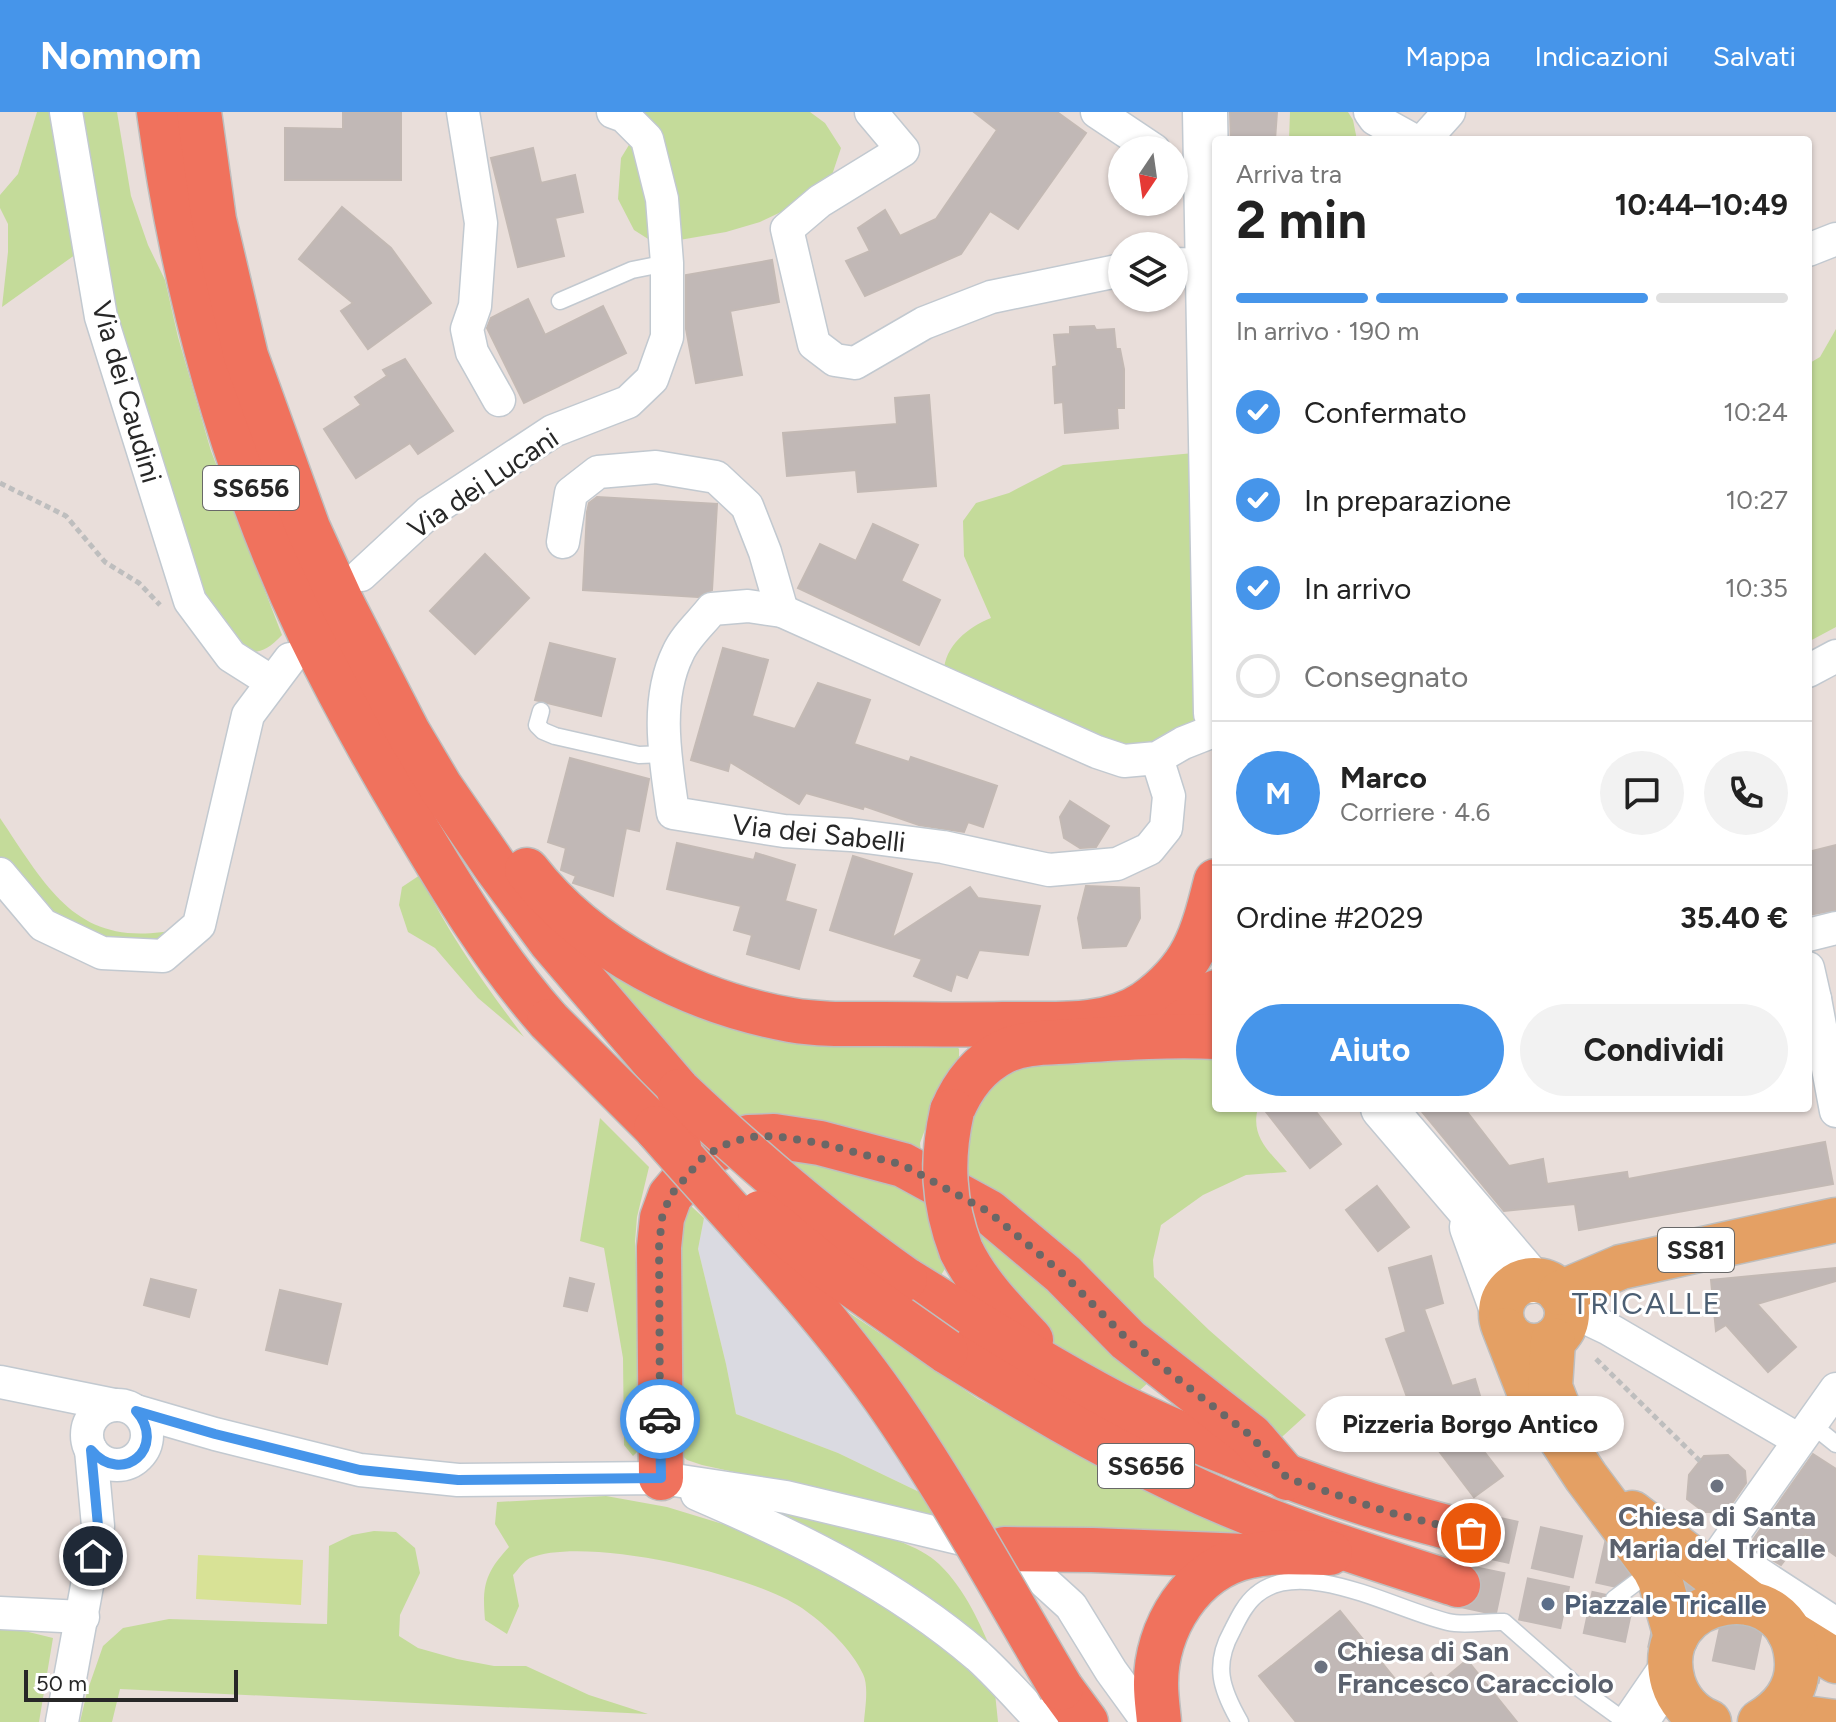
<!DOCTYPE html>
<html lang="it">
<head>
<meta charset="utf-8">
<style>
	body { margin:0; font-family:Figtree,sans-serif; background:#f2f2f2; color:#222; height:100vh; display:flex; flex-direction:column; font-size:30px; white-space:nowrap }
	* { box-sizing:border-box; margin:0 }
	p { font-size:26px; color:#767676 }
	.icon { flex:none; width:44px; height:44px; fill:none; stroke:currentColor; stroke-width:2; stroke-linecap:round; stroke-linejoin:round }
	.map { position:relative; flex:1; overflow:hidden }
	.side { position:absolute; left:1212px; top:24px; width:600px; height:976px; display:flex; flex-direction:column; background:#fff; border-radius:8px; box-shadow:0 2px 6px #0004 }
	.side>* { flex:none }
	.needle { width:52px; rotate:193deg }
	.tools { position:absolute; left:1108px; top:24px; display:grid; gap:16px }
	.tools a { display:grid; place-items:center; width:80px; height:80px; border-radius:50%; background:#fff; box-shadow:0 2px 6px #0004; font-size:40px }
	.scale { position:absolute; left:24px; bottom:20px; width:214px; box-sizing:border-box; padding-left:8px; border:4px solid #272727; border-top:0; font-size:22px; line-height:28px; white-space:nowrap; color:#272727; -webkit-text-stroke:6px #fff; paint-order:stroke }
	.pin { position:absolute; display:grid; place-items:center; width:68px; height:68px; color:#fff; margin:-34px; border:4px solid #fff; border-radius:50%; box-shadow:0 2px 8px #0007 }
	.courier { position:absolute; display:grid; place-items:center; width:80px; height:80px; margin:-40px; border:6px solid #4695ea; border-radius:50%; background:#fff; color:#222; box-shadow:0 2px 10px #0007 }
	.bubble { position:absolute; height:56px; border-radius:28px; background:#fff; box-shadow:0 2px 6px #0004; font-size:26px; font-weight:700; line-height:56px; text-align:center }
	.summary em { font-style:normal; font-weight:700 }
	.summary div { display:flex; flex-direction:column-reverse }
	.summary { display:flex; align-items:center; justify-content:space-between; height:136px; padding:0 24px }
	h1 { font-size:52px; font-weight:700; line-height:60px }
	.bar { display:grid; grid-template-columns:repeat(4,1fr); gap:12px 8px; align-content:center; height:96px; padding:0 24px }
	.bar i { height:10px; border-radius:6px; background:#e0e0e0 }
	.bar .current { background:#4695ea }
	.bar p { grid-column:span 4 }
	.line { display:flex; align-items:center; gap:20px; padding:0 24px; border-top:2px solid #e0e0e0 }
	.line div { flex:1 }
	.round { display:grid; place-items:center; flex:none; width:84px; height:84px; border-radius:42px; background:#f2f2f2 }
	ol { padding:0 24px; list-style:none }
	li { display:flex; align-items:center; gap:24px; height:88px }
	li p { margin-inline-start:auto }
	li .icon { padding:8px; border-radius:50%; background:#4695ea; color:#fff; stroke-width:4 }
	li:last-child { color:#767676 }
	li i { width:44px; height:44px; border:4px solid #e0e0e0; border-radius:50% }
	.button { display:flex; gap:16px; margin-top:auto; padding:16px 24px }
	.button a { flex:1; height:92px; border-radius:48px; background:#4695ea; color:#fff; font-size:32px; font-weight:700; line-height:92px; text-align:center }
	.button a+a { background:#f2f2f2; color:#222 }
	header { display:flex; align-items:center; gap:48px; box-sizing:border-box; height:112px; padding:0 40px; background:#4695ea; color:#fff }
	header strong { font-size:38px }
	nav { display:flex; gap:44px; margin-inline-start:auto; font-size:28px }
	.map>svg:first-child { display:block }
	.industrial { fill:#dadae1 }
	.green { fill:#c4db9a }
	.pitch { fill:#d8e296 }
	.building { fill:#c1b8b6; stroke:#c3b9b4; stroke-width:2 }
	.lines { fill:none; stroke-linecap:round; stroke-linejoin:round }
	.highway-tunnel { stroke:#c2b9b6; stroke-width:44; stroke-dasharray:44 22; stroke-linecap:butt }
	.lane-casing { stroke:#c2c9d0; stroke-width:19 }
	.street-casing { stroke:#c2c9d0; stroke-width:35 }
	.secondary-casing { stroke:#c2c9d0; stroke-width:47 }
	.primary-casing { stroke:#bebebe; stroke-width:47 }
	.highway-casing { stroke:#bebebe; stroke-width:47 }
	.path { stroke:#bebebe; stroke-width:5; stroke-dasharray:6 4; stroke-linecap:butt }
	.lane { stroke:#fff; stroke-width:16 }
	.street { stroke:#fff; stroke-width:32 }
	.secondary { stroke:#fff; stroke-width:44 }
	.primary { stroke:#e4a064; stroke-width:44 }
	.highway { stroke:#f0725d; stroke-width:44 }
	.highway-bridge-casing { stroke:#bebebe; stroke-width:47; stroke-linecap:butt }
	.highway-bridge { stroke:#f0725d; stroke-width:44 }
	.done { stroke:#6b6766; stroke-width:8; stroke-dasharray:0 14.4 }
	.route { stroke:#4695ea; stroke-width:10 }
	.worship-dot { fill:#6b7280; stroke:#fff; stroke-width:3 }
	.service-dot { fill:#5c6f8a; stroke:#fff; stroke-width:3 }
	.labels { text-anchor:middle; stroke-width:6; stroke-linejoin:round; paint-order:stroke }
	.shield { fill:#fff; stroke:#686868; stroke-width:2 }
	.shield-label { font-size:26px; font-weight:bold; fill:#272727 }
	.street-label { font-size:28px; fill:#272727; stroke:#fff }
	.worship-label { font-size:28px; font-weight:bold; fill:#5b616d; stroke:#fff }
	.service-label { font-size:28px; font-weight:bold; fill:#4e5e75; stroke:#fff; text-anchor:start }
	.neighbourhood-label { font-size:30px; letter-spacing:2px; fill:#4c5f73; stroke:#fff }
</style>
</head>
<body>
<header>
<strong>Nomnom</strong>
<nav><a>Mappa</a><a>Indicazioni</a><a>Salvati</a></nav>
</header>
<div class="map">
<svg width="1836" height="1610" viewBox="0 0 1836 1610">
	<rect width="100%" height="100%" fill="#e9deda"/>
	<!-- industrial -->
	<polygon class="industrial" points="704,1106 723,1113 760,1148 938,1389 838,1341 736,1302 726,1252 698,1137"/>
	<!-- green -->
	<g class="green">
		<polygon points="37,0 61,0 86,135 2,195 8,140 8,112 0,96 0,83 18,62"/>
		<path d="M68 0H117L131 84 148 133 165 168 178 225 211 339 282 523C254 554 238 537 214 512L115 232Z"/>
		<polygon points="643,0 810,0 825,11 841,36 830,69 798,92 760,110 726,120 656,132 634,118 618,87 621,46 643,10"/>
		<polygon points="1290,0 1348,0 1353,8 1357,28 1289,28"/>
		<polygon points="1836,217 1836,515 1808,530 1808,252 1820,245"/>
		<path d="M1194 341 1201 616 1152 642 1116 639 944 562C943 535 968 515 991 506L964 444 963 409 976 391 1009 381 1063 353Z"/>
		<path d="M0 706C51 782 80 840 184 816L144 839 57 813 20 774 0 745Z"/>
		<path d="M420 763C448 822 485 873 524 925L478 886 435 836 408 820 399 793 402 775Z"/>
		<polygon points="594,853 954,931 959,937 959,949 930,1004 920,1031 923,1059 744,1017 694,966"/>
		<path d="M1216 944V996H1258C1250 1025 1270 1040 1287 1060L1246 1063 1203 1083 1161 1113 1153 1148 1154 1165 1209 1218 1306 1303 1272 1334 969 1084 963 993 976 975 1040 948Z"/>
		<polygon points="600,1006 649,1055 637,1105 635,1130 645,1332 633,1344 624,1333 623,1246 604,1136 580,1129"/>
		<polygon points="771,1034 924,1073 948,1152 936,1171"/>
		<polygon points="679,1083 704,1106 698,1137 726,1252 736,1302 838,1341 938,1389 952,1410 845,1384 702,1353 687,1348 678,1340"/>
		<polygon points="984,1105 1150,1269 1139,1279 1116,1271 1050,1234 961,1118"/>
		<polygon points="827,1186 978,1287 1163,1383 1240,1410 1250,1428 986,1428"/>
		<path d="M606 1384 667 1395 762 1424 908 1509 970 1556 995 1581 998 1610H864C865 1597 869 1574 863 1562 852 1538 827 1514 806 1499 758 1463 586 1423 530 1446 523 1449 518 1458 513 1463L519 1494 507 1522 485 1508C482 1474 485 1461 509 1435L495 1412 497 1390Z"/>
		<path d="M756 1396 772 1397C815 1407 909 1422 939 1452 966 1478 980 1512 995 1546Z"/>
		<polygon points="374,1419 396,1420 415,1436 420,1461 400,1503 399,1524 418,1536 457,1547 494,1554 526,1554 589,1583 648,1602 120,1577 112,1610 80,1610 87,1580 103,1534 123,1516 169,1507 327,1512 329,1434 352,1423"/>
		<polygon points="0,1513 53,1526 39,1610 0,1610"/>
	</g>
	<!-- pitch -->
	<polygon class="pitch" points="198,1443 303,1448 301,1493 196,1487"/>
	<!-- building -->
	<g class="building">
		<polygon points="343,0 401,0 401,68 285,68 285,16 343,17"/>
		<polygon points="974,0 1057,0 1086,21 1018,117 990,99 961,142 865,184 846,149 870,139 858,116 885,98 900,124 936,107 997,18"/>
		<polygon points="1230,0 1277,0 1275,28 1231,28"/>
		<polygon points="533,36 541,71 575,63 583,100 555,106 564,144 518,155 491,46"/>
		<polygon points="342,95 391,136 431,191 368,237 341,199 353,191 299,147"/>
		<polygon points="772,148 779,190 730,199 742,263 696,271 686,217 686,163"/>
		<polygon points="528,187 545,223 603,194 626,241 524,291 487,216 491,206"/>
		<polygon points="1094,214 1096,218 1114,217 1116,237 1120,237 1124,257 1124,296 1117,296 1118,316 1065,321 1063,290 1055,291 1053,255 1057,254 1054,223 1070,222 1070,215"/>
		<polygon points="405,247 453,319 418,342 410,331 356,366 324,317 361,293 355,285 387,264 383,258"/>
		<polygon points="929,283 936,374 858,380 856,358 787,364 783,321 897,312 895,286"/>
		<polygon points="597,385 717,392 712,478 698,485 583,478 587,400 589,391"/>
		<polygon points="873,412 918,433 901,469 940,488 919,533 798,476 820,432 856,449"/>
		<polygon points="485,442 529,486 475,542 430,499"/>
		<polygon points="550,531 615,547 601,604 535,588"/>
		<polygon points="723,536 768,548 752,604 795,617 818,571 870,588 854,632 909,650 911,645 997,674 983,715 968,710 964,720 919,713 864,694 863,697 806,681 799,692 730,650 728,659 691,648"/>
		<polygon points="570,646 649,667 639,719 626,716 613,784 573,771 576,764 561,758 566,736 548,730"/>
		<polygon points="1070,689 1109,714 1096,735 1080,736 1064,726 1060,705"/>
		<polygon points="677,731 754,748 756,741 795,753 785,789 816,798 799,857 747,842 752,823 734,818 741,794 667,777"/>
		<polygon points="1836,733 1836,798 1808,803 1808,740"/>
		<polygon points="853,744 912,762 892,826 970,775 978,786 1040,794 1028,843 979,838 967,866 956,862 951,879 914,864 922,847 830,818"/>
		<polygon points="1086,774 1139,776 1140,806 1126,834 1083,836 1078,806"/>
		<polygon points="1263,996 1313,996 1341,1032 1310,1056"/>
		<polygon points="1419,996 1464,996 1509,1054 1543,1047 1547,1072 1627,1060 1628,1067 1825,1030 1833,1072 1579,1118 1575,1092 1504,1099"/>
		<polygon points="1377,1074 1409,1115 1378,1139 1346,1098"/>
		<polygon points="1431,1144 1443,1191 1424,1197 1452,1274 1475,1267 1486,1304 1462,1311 1503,1364 1474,1385 1426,1322 1387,1334 1376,1297 1408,1288 1386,1227 1406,1220 1389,1156"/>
		<polygon points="1836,1156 1836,1169 1757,1192 1796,1235 1768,1260 1726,1213 1716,1219 1711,1168"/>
		<polygon points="570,1166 594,1172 587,1199 564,1194"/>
		<polygon points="151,1167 196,1178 189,1205 144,1193"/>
		<polygon points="280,1178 341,1192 327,1252 266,1238"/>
		<polygon points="1813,1342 1836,1357 1836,1444 1805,1422 1781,1453 1748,1435"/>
		<polygon points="1728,1343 1745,1359 1746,1371 1726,1400 1704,1400 1687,1387 1689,1363 1704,1344"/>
		<polygon points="1340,1499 1399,1572 1401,1570 1409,1579 1431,1561 1439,1571 1467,1548 1517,1610 1296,1610 1259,1564"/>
	</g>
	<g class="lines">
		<!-- highway-tunnel -->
		<g class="highway-tunnel">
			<polyline points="1471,1421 1744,1482"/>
			<polyline points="1458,1473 1831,1552"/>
		</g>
		<defs>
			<g id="lane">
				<polyline points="560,189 632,158 667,151"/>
				<polyline points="541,599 537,613 543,619 555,624 639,643 665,642"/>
				<polyline points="1811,1312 1836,1332"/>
				<polyline points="1614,1487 1654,1457"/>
				<path d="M1240 1610C1221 1577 1213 1553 1232 1519 1238 1507 1245 1492 1256 1483 1302 1443 1398 1499 1448 1510 1465 1514 1487 1509 1504 1510L1579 1576 1626 1610"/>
			</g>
			<g id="street">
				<polyline points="66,0 101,205 190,489 231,544 272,570"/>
				<polyline points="463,0 481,111 475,194 467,217 472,240 499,288"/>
				<polyline points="871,0 903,38 820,89 787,117 814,232 835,248 855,251 924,211 991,185 1122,158"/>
				<polyline points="1097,0 1154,38"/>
				<polyline points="1370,0 1375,7 1413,28"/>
				<polyline points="1424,28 1449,0"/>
				<polyline points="1808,138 1836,127"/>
				<polyline points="1174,152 1207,153"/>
				<polyline points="563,430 571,381 598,360 656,355 716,365 747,394 765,440 782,499"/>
				<polyline points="361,463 428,401 553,319 628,290 652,267 667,225 667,151 662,87 647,27 624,4 613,0"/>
				<polyline points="1808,559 1836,544"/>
				<path d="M1157 646 1124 649 1097 640 782 499 748 494 712 497C701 511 685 525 678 541 654 590 666 650 673 701L784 719 851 723 943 735 1049 758 1117 752 1149 737 1166 716 1169 684 1157 646 1183 631 1216 618"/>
				<polyline points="0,762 43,813 102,841 163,844 199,813 248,603 290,547"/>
				<polyline points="1808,823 1836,816"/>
				<polyline points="1808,856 1815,887"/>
				<polyline points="1808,888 1815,887 1836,999"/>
				<polyline points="1567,1197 1607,1216 1799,1328"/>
				<polyline points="0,1270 114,1293"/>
				<circle cx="117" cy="1323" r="30"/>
				<polyline points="136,1299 215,1322 360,1358 458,1368 661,1366 786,1385 1004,1437 1038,1464 1071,1494 1111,1559 1148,1610"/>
				<path d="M697 1382C797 1425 894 1472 978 1544 1000 1564 1021 1588 1042 1610"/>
				<polyline points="1718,1444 1750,1456 1836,1512"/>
				<polyline points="1700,1453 1718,1444 1836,1277"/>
				<polyline points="0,1501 83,1505"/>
				<polyline points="62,1610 98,1414 91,1338"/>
			</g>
			<g id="secondary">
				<polyline points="1205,0 1216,601"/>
				<polyline points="1383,996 1531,1169"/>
				<polyline points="1472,1115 1501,1195"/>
				<polyline points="1635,1610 1670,1559"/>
			</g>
			<g id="primary">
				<circle cx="1534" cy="1201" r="33"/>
				<polyline points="1560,1181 1621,1155 1836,1108"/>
				<polyline points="1505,1218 1528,1277 1586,1365 1654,1456 1660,1468 1676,1525"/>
				<polyline points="1553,1228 1550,1275 1564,1311"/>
				<polyline points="1632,1401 1750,1491"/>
				<polyline points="1789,1520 1836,1549"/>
				<polyline points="1774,1602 1835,1610"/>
				<path d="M1709 1610C1691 1603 1678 1587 1673 1570 1648 1480 1794 1456 1797 1551 1798 1578 1782 1597 1760 1610"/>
			</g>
			<g id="highway">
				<path d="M159 0C184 180 232 358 310 522 340 584 374 645 409 704 451 775 494 847 549 909"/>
				<polyline points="199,0 214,108 246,244 308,416 343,493 408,620 440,674 497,757 551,830 679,979"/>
				<path d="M527 758C589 838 691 890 791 908 820 913 851 912 882 912 922 912 962 913 1003 912 1049 911 1105 918 1145 891 1194 856 1202 824 1216 769"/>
				<polyline points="1165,923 1192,904 1216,880"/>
				<path d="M952 999C963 973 978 953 1003 940 1025 929 1051 931 1075 929 1123 926 1169 923 1216 925"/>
				<path d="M961 1138C978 1173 1005 1200 1031 1228"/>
				<path d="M905 1167C975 1210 1044 1254 1116 1292 1152 1310 1190 1326 1228 1341 1308 1374 1387 1401 1471 1421"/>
				<path d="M946 1239C1022 1286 1098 1332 1179 1370 1268 1413 1364 1443 1458 1473"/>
				<polyline points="661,1366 659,1135 662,1106 670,1084 704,1044 727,1032 749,1025 774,1024 820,1031 903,1053 989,1100 1063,1162 1128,1228 1251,1324 1287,1366"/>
				<polyline points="1004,1437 1092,1438 1245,1444"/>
				<polyline points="1061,1576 1086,1610"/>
				<path d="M1159 1610C1158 1598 1156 1585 1156 1573 1155 1517 1192 1456 1250 1444 1276 1438 1303 1441 1330 1441"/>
			</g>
		</defs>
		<!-- lane casing -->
		<use href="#lane" class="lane-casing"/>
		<!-- street casing -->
		<use href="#street" class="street-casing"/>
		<!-- secondary casing -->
		<use href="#secondary" class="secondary-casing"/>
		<!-- primary casing -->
		<use href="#primary" class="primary-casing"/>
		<!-- highway casing -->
		<use href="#highway" class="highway-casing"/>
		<!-- path -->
		<g class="path">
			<polyline points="0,371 66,404 105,450 139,471 160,493"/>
			<polyline points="1596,1247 1700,1349"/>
		</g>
		<!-- lane -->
		<use href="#lane" class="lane"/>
		<!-- street -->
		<use href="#street" class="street"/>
		<!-- secondary -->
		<use href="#secondary" class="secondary"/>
		<!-- primary -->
		<use href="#primary" class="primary"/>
		<!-- highway -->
		<use href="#highway" class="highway"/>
		<defs>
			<g id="highway-bridge">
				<polyline points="549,909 656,1016 679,1035"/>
				<path d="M679 979C751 1047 825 1111 905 1167"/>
				<path d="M952 999C941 1048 943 1091 961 1138"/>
				<path d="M656 1016C733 1104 816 1189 884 1285 949 1378 1003 1478 1061 1576"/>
				<polyline points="760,1101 818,1149 946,1239"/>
			</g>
		</defs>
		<!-- highway-bridge casing -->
		<use href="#highway-bridge" class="highway-bridge-casing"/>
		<!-- highway-bridge -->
		<use href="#highway-bridge" class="highway-bridge"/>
	</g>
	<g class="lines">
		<!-- done -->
		<polyline class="done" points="660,1307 659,1135 662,1106 670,1084 704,1044 727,1032 749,1025 774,1024 820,1031 903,1053 989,1100 1063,1162 1128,1228 1251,1324 1287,1366 1388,1400 1471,1421"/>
		<!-- route -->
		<path class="route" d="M93 1444 98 1414 91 1338C122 1375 168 1335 136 1299L215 1322 360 1358 458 1368 661 1366 660 1307"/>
	</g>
	<!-- markers -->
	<g class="worship-dot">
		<circle cx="1717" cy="1374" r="8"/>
		<circle cx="1321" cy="1555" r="8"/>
	</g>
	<circle class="service-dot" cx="1548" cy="1492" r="8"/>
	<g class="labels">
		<!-- shield labels -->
		<g class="shield">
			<rect x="203" y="354" width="96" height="44" rx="6"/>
			<rect x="1658" y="1116" width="76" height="44" rx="6"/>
			<rect x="1098" y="1332" width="96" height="44" rx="6"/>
		</g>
		<g class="shield-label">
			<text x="251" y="385">SS656</text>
			<text x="1696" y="1147">SS81</text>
			<text x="1146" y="1363">SS656</text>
		</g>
		<!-- street labels -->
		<g class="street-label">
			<text transform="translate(127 280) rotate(74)" y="10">Via dei Caudini</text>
			<text transform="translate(483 371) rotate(-34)" y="10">Via dei Lucani</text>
			<text transform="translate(819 721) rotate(6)" y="10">Via dei Sabelli</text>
		</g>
		<!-- worship labels -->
		<g class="worship-label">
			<text x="1717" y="1414">Chiesa di Santa<tspan x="1717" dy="32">Maria del Tricalle</tspan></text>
			<text x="1337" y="1549" text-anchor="start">Chiesa di San<tspan x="1337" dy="32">Francesco Caracciolo</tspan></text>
		</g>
		<!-- service labels -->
		<g class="service-label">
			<text x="1564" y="1502">Piazzale Tricalle</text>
		</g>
		<!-- neighbourhood labels -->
		<g class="neighbourhood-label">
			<text x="1647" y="1202">TRICALLE</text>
		</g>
	</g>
</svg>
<div class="tools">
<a><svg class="needle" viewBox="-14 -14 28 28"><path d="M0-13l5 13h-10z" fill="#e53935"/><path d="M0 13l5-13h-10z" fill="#767676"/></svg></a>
<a><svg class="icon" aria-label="layers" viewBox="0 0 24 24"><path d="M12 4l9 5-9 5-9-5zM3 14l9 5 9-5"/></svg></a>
</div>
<div class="scale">50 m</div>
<div class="pin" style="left:1471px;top:1421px;background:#ea580c"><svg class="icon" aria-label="bag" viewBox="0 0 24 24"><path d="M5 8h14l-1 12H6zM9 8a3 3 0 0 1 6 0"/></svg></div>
<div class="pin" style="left:93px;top:1444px;background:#1f2937"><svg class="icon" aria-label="home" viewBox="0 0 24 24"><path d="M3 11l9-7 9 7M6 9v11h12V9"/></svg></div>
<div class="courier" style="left:660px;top:1307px"><svg class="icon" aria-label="car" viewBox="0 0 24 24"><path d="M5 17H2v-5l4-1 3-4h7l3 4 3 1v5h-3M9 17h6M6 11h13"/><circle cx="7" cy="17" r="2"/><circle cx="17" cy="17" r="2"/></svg></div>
<div class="bubble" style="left:1316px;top:1284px;width:308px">Pizzeria Borgo Antico</div>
<section class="side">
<div class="summary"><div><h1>2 min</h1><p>Arriva tra</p></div><em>10:44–10:49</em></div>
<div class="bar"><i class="current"></i><i class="current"></i><i class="current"></i><i></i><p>In arrivo · 190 m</p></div>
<ol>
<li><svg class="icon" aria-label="check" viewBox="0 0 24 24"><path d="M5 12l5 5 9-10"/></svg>Confermato<p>10:24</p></li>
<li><svg class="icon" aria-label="check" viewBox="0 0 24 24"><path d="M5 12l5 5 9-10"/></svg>In preparazione<p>10:27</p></li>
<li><svg class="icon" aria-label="check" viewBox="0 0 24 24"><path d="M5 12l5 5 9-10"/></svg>In arrivo<p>10:35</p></li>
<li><i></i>Consegnato</li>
</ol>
<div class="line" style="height:144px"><b class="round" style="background:#4695ea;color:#fff">M</b><div><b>Marco</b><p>Corriere · 4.6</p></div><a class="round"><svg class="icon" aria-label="chat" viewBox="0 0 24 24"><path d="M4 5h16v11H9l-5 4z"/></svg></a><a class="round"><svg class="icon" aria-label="phone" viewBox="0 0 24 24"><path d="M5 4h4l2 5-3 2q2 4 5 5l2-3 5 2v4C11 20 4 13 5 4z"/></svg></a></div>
<div class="line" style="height:104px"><div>Ordine #2029</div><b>35.40 €</b></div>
<div class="button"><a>Aiuto</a><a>Condividi</a></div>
</section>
</div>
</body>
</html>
